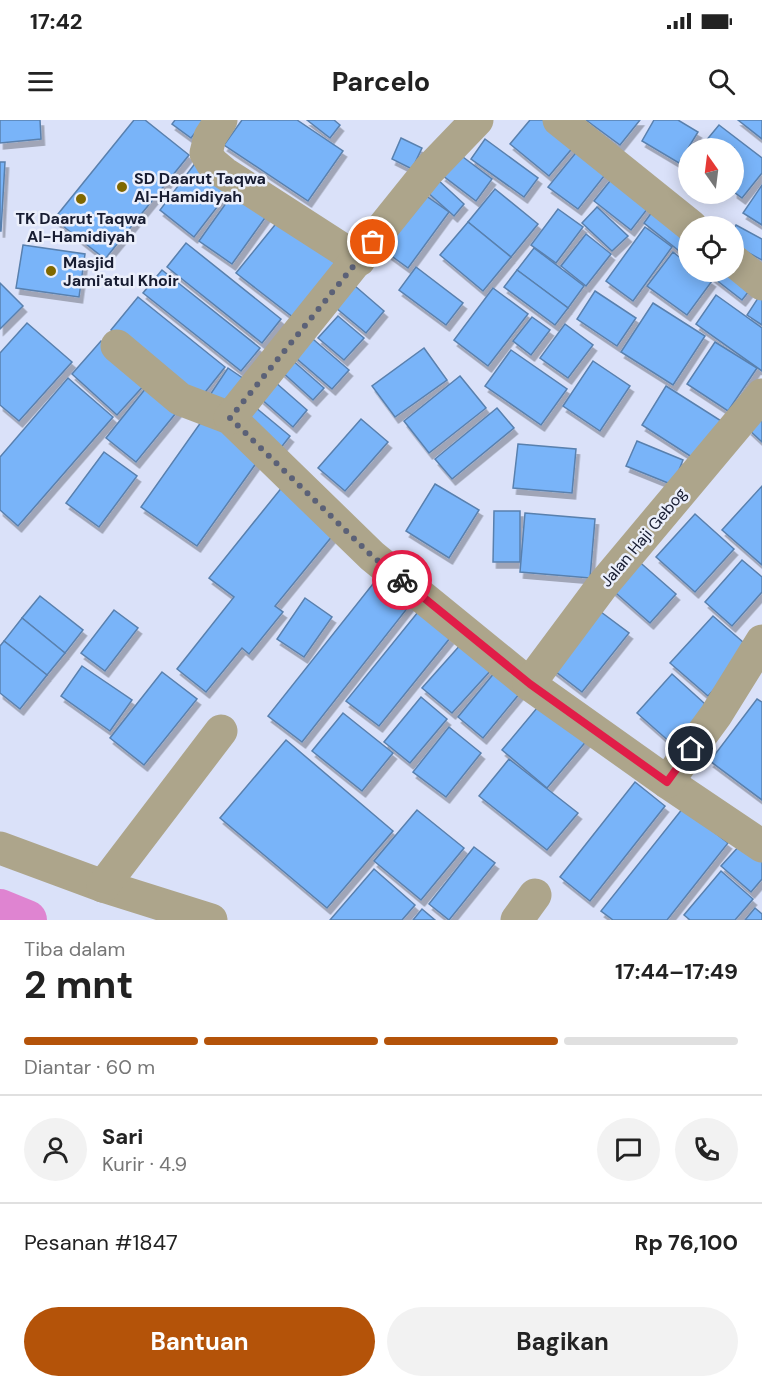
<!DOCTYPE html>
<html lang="id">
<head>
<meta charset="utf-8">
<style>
	body { margin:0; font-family:"DM Sans",sans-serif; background:#f2f2f2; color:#222; height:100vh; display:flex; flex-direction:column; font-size:22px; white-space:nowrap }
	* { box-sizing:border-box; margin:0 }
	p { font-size:20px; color:#767676 }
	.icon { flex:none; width:33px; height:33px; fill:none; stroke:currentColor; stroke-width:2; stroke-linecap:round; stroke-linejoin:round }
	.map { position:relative; height:800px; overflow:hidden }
	.details { display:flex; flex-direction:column; background:#fff; flex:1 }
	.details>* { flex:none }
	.needle { width:39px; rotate:346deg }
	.tools { position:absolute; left:678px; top:18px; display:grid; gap:12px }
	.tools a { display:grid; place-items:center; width:66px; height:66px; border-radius:50%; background:#fff; box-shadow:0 3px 15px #0003; font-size:30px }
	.pin { position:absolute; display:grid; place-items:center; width:51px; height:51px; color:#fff; margin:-26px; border:3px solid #fff; border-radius:50%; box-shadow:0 2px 6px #0007 }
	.courier { position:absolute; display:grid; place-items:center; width:60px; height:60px; margin:-30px; border:4px solid #e11d48; border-radius:50%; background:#fff; color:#222; box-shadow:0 2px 8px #0007 }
	.head em { font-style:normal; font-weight:700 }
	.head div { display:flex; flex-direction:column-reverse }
	.head { display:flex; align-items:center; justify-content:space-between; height:102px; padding:0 24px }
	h1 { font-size:39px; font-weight:700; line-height:45px }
	.bar { display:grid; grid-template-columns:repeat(4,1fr); gap:9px 6px; align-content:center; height:72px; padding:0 24px }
	.bar i { height:8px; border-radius:4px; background:#e0e0e0 }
	.bar .current { background:#b45309 }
	.bar p { grid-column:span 4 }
	.line { display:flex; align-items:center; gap:15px; padding:0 24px; border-top:2px solid #e0e0e0 }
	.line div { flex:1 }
	.round { display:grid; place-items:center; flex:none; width:63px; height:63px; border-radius:32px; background:#f2f2f2 }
	.cta { display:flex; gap:12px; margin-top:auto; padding:12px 24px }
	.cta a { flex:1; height:69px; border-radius:36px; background:#b45309; color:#fff; font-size:24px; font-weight:700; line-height:69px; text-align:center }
	.cta a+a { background:#f2f2f2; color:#222 }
	.status { display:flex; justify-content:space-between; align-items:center; height:42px; padding:0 30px; background:#fff; direction:ltr }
	.status svg { height:16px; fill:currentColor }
	header { display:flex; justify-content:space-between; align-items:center; height:78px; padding:0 24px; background:#fff; font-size:27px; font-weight:700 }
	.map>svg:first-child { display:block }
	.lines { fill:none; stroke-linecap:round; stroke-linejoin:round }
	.canal { stroke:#df84d1; stroke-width:40 }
	.building { fill:#79b4f9; stroke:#5980ae; stroke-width:1.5; filter:url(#shadow) }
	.minor { stroke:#ada58b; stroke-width:33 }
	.done { stroke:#5b6177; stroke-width:6; stroke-dasharray:0 10.8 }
	.route { stroke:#e11d48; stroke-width:8 }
	.poi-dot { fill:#806800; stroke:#ebeffb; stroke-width:2 }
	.labels { text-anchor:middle; stroke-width:5; stroke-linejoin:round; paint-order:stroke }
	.poi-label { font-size:16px; font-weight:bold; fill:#171c31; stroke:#ebeffb; text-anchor:start }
	.street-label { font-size:16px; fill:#171c31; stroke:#ebeffb }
</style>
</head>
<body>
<div class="status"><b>17:42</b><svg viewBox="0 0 49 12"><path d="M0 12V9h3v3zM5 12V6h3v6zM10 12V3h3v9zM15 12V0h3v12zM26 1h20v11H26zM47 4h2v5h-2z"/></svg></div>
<header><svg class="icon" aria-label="menu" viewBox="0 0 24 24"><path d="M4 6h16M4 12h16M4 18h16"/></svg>Parcelo<svg class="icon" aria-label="search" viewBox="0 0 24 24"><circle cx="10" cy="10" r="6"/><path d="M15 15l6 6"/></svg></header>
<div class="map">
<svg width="762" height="800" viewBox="0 0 762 800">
	<defs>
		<filter id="shadow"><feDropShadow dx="3.5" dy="6" stdDeviation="0" flood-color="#0004"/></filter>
	</defs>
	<rect width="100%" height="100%" fill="#dae1f9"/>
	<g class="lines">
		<!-- canal -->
		<polyline class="canal" points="0,789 27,800"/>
	</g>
	<!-- building -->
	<g class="building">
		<polygon points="0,0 40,0 41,19 0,23"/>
		<polygon points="134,0 145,0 189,35 105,139 54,99"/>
		<polygon points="175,0 205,0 191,18 172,4"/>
		<polygon points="242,0 297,0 343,31 308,81 224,25"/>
		<polygon points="307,0 334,0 340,5 330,18"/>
		<polygon points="530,0 556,0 580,19 549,56 510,24"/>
		<polygon points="586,0 640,0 620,25"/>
		<polygon points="654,0 678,0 698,12 679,43 642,21"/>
		<polygon points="738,0 762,0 762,19"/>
		<polygon points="719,5 762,38 762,53 742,78 734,72 734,28 700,28"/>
		<polygon points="401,18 422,28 412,49 392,39"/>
		<polygon points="485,19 538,58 524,77 471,39"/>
		<polygon points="583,24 612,46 578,89 548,67"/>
		<polygon points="459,34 492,59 476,81 442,55"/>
		<polygon points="0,42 5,42 1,111 0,111"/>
		<polygon points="196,42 231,69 194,117 160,90"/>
		<polygon points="618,51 655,79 631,110 594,81"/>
		<polygon points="437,59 464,84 454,96 426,71"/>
		<polygon points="239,65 272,88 232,144 199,121"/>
		<polygon points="762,65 762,105 743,93"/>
		<polygon points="495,69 538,104 511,137 468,102"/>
		<polygon points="422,73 449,92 408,148 382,129"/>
		<polygon points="657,85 688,110 688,138 644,103"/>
		<polygon points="597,87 628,116 612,131 582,103"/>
		<polygon points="558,89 583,107 556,143 531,125"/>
		<polygon points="283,95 340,139 294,198 236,153"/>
		<polygon points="468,102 511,137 483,171 440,135"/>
		<polygon points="736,105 762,119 762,140 734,125 734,110"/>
		<polygon points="645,107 672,127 633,181 606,161"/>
		<polygon points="586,114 611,134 586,166 561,146"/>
		<polygon points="186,123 281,199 262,223 167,147"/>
		<polygon points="23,125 85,134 79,177 16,168"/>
		<polygon points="534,128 584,166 568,188 517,150"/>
		<polygon points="673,132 688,144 688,152 699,152 712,161 687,195 647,166"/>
		<polygon points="416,147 463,183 446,205 399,170"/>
		<polygon points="162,150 260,228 241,251 143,173"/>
		<polygon points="517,150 568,188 555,205 504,167"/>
		<polygon points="706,152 734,152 756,162 742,180"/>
		<polygon points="0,163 23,186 0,209"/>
		<polygon points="355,166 384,191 366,213 336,188"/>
		<polygon points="493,168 528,194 488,246 454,220"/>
		<polygon points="595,171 636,198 617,226 577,199"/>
		<polygon points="762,172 762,205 747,195"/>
		<polygon points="716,175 762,208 762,251 696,204"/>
		<polygon points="138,177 225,247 199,280 111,210"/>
		<polygon points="653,183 705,216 673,265 621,232"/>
		<polygon points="338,196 364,218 344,240 318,218"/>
		<polygon points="532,197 550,210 531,235 513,221"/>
		<polygon points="27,203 72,242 19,301 0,285 0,233"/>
		<polygon points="565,204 593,225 568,258 540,238"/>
		<polygon points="307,214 349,250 332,269 290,233"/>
		<polygon points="101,221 147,262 117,295 72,254"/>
		<polygon points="715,222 757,248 728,291 687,264"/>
		<polygon points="424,228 447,260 395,297 372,266"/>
		<polygon points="511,230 567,269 541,305 485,266"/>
		<polygon points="291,239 324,268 313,280 281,251"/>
		<polygon points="593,241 630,266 600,311 563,286"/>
		<polygon points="228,248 247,261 228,287 210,275"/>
		<polygon points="460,256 486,288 429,333 404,301"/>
		<polygon points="68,258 113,297 18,406 0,390 0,337"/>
		<polygon points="275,262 307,290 293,307 260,278"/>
		<polygon points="150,263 180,288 136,342 106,318"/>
		<polygon points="666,266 726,304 701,343 642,305"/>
		<polygon points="255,287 290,316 276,334 241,304"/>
		<polygon points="497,288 514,308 452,359 435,339"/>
		<polygon points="762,293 762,322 748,309"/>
		<polygon points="206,295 262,335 197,426 141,387"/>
		<polygon points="361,299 388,322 345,371 318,348"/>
		<polygon points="637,321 683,340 673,365 626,346"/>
		<polygon points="518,324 576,329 572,373 513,368"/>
		<polygon points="104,332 137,356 99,407 66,383"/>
		<polygon points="435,364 479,390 449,438 406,411"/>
		<polygon points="283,366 338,409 275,486 283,492 249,534 242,528 206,572 177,549 234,477 209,458"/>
		<polygon points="762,366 762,445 722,410"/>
		<polygon points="494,391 520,391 520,442 493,442"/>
		<polygon points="525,393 595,399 590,458 520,452"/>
		<polygon points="695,394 734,429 695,472 656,437"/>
		<polygon points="635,438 676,474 650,503 609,467"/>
		<polygon points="742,440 762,457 762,472 732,506 705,482"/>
		<polygon points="380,455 413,481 302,622 268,596"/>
		<polygon points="40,476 83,510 65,533 22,498"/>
		<polygon points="305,478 332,497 304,537 277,519"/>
		<polygon points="597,489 629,513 582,572 551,548"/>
		<polygon points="114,490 138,508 105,551 81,533"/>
		<polygon points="418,492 450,518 379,606 346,581"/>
		<polygon points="713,496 751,529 708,576 670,543"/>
		<polygon points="22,498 65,533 47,555 4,521"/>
		<polygon points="4,521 47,555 20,589 0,573 0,526"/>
		<polygon points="462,523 492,549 452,593 422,568"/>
		<polygon points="82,546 132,580 110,611 61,576"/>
		<polygon points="162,552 197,579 144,645 110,618"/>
		<polygon points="495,552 520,573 483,618 458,597"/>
		<polygon points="672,554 715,593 680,631 637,593"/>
		<polygon points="421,577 447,599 410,643 384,622"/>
		<polygon points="757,579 762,582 762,680 710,641"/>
		<polygon points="542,582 588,619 547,668 502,630"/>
		<polygon points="343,593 393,633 362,671 312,631"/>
		<polygon points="449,607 481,633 446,677 413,652"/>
		<polygon points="286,620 393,711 327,788 220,698"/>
		<polygon points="509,639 578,693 547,730 479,676"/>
		<polygon points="635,662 665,686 590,781 560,757"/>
		<polygon points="683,688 728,723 667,800 613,800 601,791"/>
		<polygon points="417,690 464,728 421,780 374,741"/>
		<polygon points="741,724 762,742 762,759 751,772 721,746"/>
		<polygon points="474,727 495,743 449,800 429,784"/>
		<polygon points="374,749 415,785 402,800 330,800"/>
		<polygon points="721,751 753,779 735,800 690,800 684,795"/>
		<polygon points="755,788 762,794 762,800 745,800"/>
		<polygon points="422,789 435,800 413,800"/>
	</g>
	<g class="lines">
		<!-- minor -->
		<g class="minor">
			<polyline points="221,0 210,17 206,33 212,43 224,53 359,140"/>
			<polyline points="559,0 691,106"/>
			<polyline points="734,141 762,164"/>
			<polyline points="117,226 180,279 230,298 372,436 529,564 667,662 762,726"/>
			<polyline points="230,298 429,50 477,0"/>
			<polyline points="529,564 602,466 762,275"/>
			<polyline points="667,662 716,595 762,521"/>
			<polyline points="0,728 103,766 211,800"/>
			<polyline points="103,766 221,611"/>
			<polyline points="517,800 535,775"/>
		</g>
	</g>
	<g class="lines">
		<!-- done -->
		<polyline class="done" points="373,122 230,298 372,436 402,460"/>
		<!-- route -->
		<polyline class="route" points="402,460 530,564 667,662 691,629"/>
	</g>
	<!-- markers -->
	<g class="poi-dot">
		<circle cx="122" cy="67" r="6"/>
		<circle cx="81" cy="79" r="6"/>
		<circle cx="51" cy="151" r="6"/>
	</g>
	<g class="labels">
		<!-- poi labels -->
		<g class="poi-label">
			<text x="134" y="64">SD Daarut Taqwa<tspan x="134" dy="18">Al-Hamidiyah</tspan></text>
			<text x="81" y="104" text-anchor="middle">TK Daarut Taqwa<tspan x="81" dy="18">Al-Hamidiyah</tspan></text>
			<text x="63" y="148">Masjid<tspan x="63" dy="18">Jami'atul Khoir</tspan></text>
		</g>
		<!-- street labels -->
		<g class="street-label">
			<text transform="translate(643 417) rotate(-50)" y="6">Jalan Haji Gebog</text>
		</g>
	</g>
</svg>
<div class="tools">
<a><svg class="needle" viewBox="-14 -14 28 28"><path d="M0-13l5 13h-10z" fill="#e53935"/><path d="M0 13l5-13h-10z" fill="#767676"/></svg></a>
<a><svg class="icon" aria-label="locate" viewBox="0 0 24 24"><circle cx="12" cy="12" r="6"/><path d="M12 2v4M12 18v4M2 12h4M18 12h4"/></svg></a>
</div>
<div class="pin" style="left:373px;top:122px;background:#ea580c"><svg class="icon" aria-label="bag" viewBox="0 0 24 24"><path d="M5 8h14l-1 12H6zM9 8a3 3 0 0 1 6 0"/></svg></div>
<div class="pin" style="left:691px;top:629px;background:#1f2937"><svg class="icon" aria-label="home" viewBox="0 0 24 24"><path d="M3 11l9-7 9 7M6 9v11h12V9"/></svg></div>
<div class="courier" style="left:402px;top:460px"><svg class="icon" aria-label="bike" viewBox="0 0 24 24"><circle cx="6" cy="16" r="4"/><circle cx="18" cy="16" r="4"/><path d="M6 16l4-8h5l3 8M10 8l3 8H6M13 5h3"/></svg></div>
</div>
<section class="details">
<div class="head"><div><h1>2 mnt</h1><p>Tiba dalam</p></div><em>17:44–17:49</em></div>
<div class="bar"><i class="current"></i><i class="current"></i><i class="current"></i><i></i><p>Diantar · 60 m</p></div>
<div class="line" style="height:108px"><a class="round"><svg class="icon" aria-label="person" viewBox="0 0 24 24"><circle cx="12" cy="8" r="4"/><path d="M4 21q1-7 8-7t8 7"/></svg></a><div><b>Sari</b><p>Kurir · 4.9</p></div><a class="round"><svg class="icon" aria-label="chat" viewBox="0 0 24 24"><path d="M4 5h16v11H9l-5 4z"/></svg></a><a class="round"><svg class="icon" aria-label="phone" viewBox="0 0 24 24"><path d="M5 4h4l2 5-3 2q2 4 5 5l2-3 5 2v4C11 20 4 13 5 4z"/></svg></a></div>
<div class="line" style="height:78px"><div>Pesanan #1847</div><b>Rp 76,100</b></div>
<div class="cta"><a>Bantuan</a><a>Bagikan</a></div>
</section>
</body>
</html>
